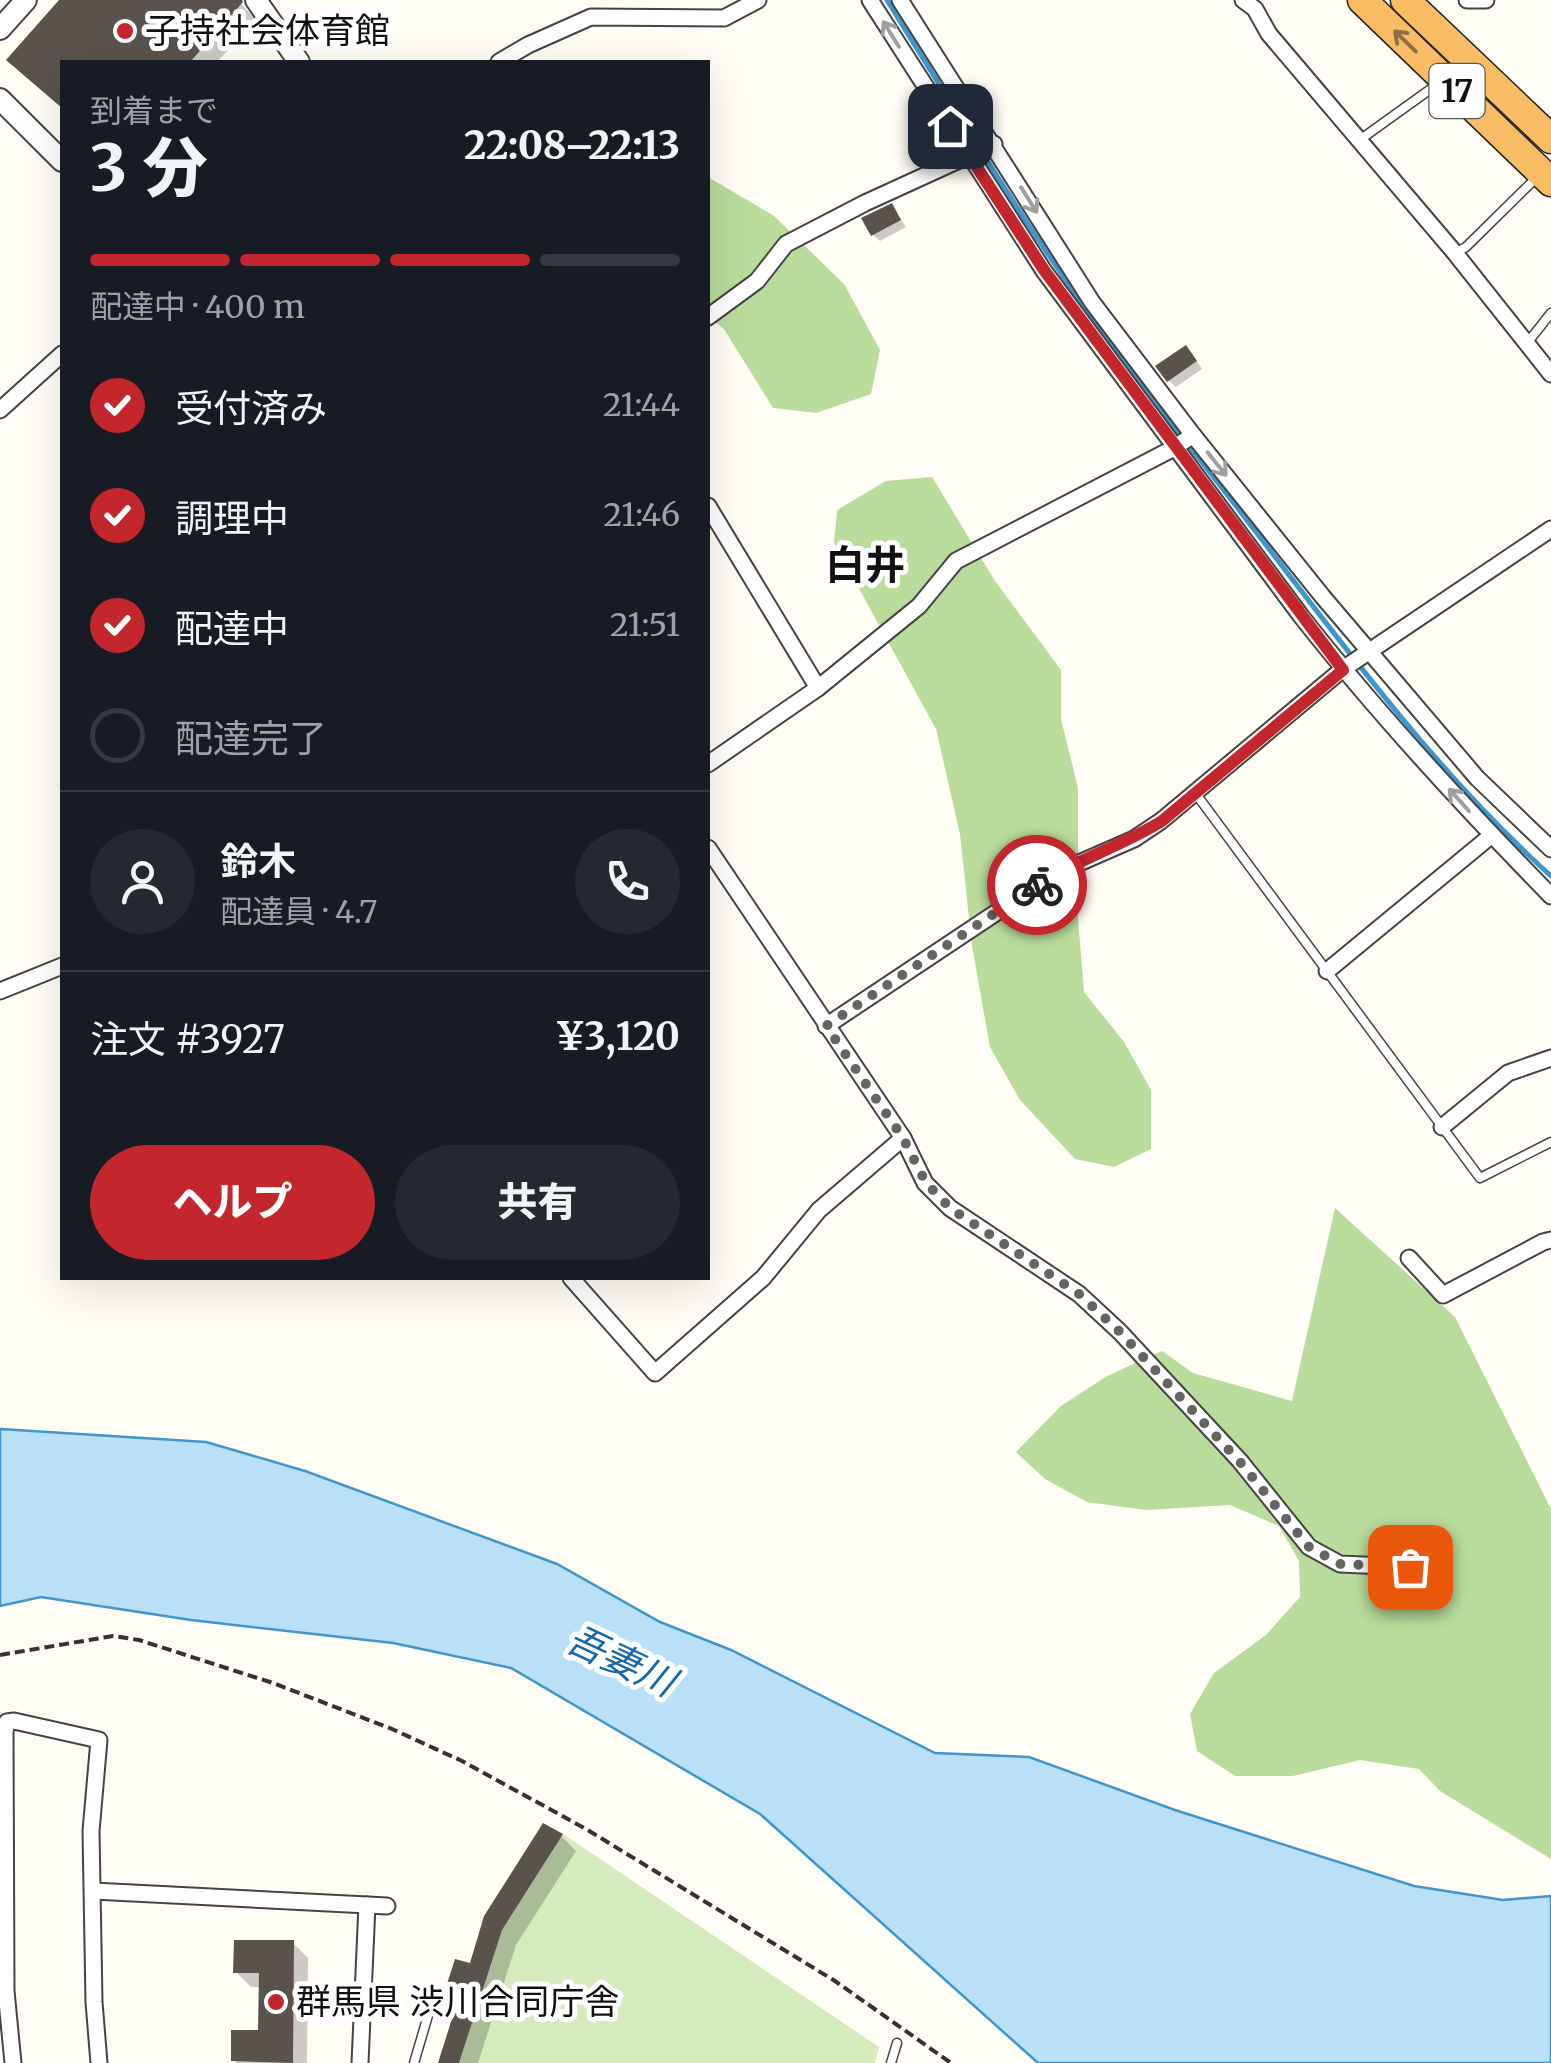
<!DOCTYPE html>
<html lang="ja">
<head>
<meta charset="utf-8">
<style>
	body { margin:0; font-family:Merriweather,"Noto Sans JP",serif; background:#242831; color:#f1f3f6; height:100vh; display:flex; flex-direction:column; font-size:38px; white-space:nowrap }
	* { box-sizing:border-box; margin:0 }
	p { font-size:32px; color:#9ea1a6 }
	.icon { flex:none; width:55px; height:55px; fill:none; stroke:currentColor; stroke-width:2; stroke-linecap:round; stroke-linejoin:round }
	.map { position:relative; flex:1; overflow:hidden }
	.side { position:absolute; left:60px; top:60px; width:650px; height:1220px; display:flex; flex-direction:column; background:#171b24; border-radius:0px; box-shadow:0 10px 40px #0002 }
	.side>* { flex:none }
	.pin { position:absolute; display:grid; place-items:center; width:85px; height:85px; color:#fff; margin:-42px; border-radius:20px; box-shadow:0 5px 15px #0006 }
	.courier { position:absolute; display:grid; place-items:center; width:100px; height:100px; margin:-50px; border:8px solid #c4262e; border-radius:50%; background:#fff; color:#222; box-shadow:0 2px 12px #0007 }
	.headline em { font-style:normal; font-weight:800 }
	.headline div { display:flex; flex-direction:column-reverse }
	.headline { display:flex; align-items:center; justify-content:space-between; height:170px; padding:0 30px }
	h1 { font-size:65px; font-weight:800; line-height:75px }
	.bar { display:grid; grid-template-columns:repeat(4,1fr); gap:15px 10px; align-content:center; height:120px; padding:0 30px }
	.bar i { height:12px; border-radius:8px; background:#363941 }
	.bar .current { background:#c4262e }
	.bar p { grid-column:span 4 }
	.line { display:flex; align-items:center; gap:25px; padding:0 30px; border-top:2px solid #363941 }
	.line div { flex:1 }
	.round { display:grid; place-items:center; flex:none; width:105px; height:105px; border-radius:52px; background:#242831 }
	ol { padding:0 30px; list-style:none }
	li { display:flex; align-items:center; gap:30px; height:110px }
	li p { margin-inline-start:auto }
	li .icon { padding:10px; border-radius:50%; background:#c4262e; color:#fff; stroke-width:4 }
	li:last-child { color:#9ea1a6 }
	li i { width:55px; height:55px; border:5px solid #363941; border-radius:50% }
	.button { display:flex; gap:20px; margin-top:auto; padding:20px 30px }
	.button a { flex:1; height:115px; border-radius:60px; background:#c4262e; color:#fff; font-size:40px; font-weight:800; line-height:115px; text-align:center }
	.button a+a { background:#242831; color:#f1f3f6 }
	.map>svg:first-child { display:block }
	.green { fill:#d5ebbd }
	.forest { fill:#b9dc9c }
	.water { fill:#b9e0f7; stroke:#3f96cf; stroke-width:2.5 }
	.shadow { fill:#0003 }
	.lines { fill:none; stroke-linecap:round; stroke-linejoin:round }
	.stream { stroke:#3f96cf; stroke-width:5 }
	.building { fill:#5a524d }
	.service-casing { stroke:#444; stroke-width:11 }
	.minor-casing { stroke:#444; stroke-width:19 }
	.tertiary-casing { stroke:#444; stroke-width:24 }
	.trunk-casing { stroke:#222; stroke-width:31 }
	.path { stroke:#333; stroke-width:4; stroke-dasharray:10 5; stroke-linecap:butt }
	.service { stroke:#fff; stroke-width:8 }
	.minor { stroke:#fff; stroke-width:15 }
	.tertiary { stroke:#fff; stroke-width:20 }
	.trunk { stroke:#f7bc64; stroke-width:28 }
	.oneway { stroke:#a0a0a0 }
	.oneway2 { stroke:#906f3f }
	.done { stroke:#646461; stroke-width:10; stroke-dasharray:0 18 }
	.route { stroke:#c4262e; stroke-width:12 }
	.poi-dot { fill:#c4262e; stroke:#fff; stroke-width:4 }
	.labels { text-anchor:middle; stroke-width:10; stroke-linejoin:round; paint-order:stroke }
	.shield { fill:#fff; stroke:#585858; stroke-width:2.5 }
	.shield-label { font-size:32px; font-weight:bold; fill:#111 }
	.poi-label { font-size:35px; fill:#111; stroke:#fff; text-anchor:start }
	.water-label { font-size:38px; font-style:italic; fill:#1768a6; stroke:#fff }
	.quarter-label { font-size:40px; font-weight:bold; fill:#111; stroke:#fff }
</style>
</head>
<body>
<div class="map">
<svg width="1551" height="2063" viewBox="0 0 1551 2063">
	<rect width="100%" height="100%" fill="#fffdf5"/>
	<!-- green -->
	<polygon class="green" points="563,1834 879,2047 875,2063 459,2063 502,1930"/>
	<!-- forest -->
	<g class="forest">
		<polygon points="708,177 774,216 844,284 880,350 871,394 816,413 773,408 724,329 708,316"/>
		<polygon points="932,477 995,581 1061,670 1061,719 1078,788 1078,919 1084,992 1124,1042 1151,1090 1151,1149 1114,1167 1075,1159 1020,1100 990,1047 972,946 960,834 936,729 834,543 837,510 886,481"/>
		<polygon points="1335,1208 1455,1317 1551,1509 1551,1859 1440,1791 1419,1769 1360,1760 1293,1776 1235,1776 1197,1751 1190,1714 1214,1673 1266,1635 1300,1597 1299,1561 1279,1526 1230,1505 1146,1510 1087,1502 1045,1479 1016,1452 1061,1406 1107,1376 1162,1351 1193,1373 1292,1401"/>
	</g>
	<!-- water -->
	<polygon class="water" points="0,1429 206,1442 305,1471 557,1564 660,1622 731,1650 935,1753 1029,1757 1175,1810 1414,1886 1503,1900 1551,1896 1551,2063 1038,2063 760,1814 511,1668 393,1643 191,1620 41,1597 0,1606"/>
	<!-- shadow -->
	<g class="shadow">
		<polygon points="62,0 237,0 256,19 217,62 62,62 62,107 24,75"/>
		<polygon points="892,206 906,227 880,241 873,235"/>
		<polygon points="1192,354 1202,369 1176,387 1169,381"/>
		<polygon points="561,1836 576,1851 516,1945 478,2063 441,2063 462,1996 450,1984 471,1966"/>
		<polygon points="293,1943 308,1958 307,2063 237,2063 233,2060 260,2033 261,1987 251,1987 236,1972"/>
	</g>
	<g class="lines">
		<!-- stream -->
		<g class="stream">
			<path d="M887 0C979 149 1071 300 1181 436"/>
			<path d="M1188 445C1305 590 1411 750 1551 876"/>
		</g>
	</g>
	<!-- building -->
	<g class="building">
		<polygon points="59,0 242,0 243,2 190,62 62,62 62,108 6,60"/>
		<polygon points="892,203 901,220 871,236 861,218"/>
		<polygon points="1186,345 1197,361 1167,382 1155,366"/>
		<polygon points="543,1823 563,1834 502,1930 459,2063 438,2063 461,1990 447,1984 455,1959 470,1963 484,1916"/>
		<polygon points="234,1940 294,1940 293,2063 231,2061 231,2030 258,2030 259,1973 233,1973"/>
	</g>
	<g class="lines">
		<defs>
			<g id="service">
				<polyline points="1361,139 1439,83"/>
				<polyline points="1455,253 1466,247 1536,178"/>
				<polyline points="1528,342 1551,313"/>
				<polyline points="1196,794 1480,1178 1551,1142"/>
				<polyline points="414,2063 429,2012"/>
				<polyline points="891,2063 897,2043"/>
			</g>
			<g id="minor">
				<path d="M870 0 1044 271 1301 616C1378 714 1463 806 1551 896"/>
				<polyline points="900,0 1092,302 1193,435 1323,597 1477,778 1551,849"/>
				<polyline points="1243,0 1255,9 1269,34 1455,253 1551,374"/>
				<polyline points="1467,0 1486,0"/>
				<polyline points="499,62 528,45 591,17 724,18 758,0"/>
				<polyline points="708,317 757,281 786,244 865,203 994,144"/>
				<polyline points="0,410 62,354"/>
				<polyline points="708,506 818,688"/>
				<polyline points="708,764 818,688 919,606 956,561 1174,448 1193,435"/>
				<polyline points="708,848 903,1138 925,1183 950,1208 1079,1294 1120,1332 1240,1461 1309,1547 1340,1564 1409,1567"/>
				<polyline points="1327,971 1492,835"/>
				<polyline points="0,991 62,966"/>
				<polyline points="826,1026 1054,874 1134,839 1161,821 1343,669 1551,529"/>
				<polyline points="1442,1127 1508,1073 1551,1058"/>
				<polyline points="1409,1258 1443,1295 1543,1242 1551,1240"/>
				<polyline points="571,1278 655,1373 763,1278 819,1210 903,1138"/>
				<polyline points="93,1891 387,1906"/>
				<polyline points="13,2063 6,1991 5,1732 7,1722 14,1721 99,1740 91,1831 94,2002 99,2063"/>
				<polyline points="360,2063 367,1905"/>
			</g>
			<g id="tertiary">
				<polyline points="256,0 299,62"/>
				<polyline points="0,29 26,0"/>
				<polyline points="0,99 62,161"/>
			</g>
			<g id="trunk">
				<polyline points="1362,0 1551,182"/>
				<polyline points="1405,0 1551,139"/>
			</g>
		</defs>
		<!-- service casing -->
		<use href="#service" class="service-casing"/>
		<!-- minor casing -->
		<use href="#minor" class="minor-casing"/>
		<!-- tertiary casing -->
		<use href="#tertiary" class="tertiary-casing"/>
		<!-- trunk casing -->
		<use href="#trunk" class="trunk-casing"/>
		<!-- path -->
		<polyline class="path" points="0,1655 113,1636 139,1640 273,1683 392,1729 462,1761 586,1829 835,1981 951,2063"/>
		<!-- service -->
		<use href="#service" class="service"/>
		<!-- minor -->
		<use href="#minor" class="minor"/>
		<!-- tertiary -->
		<use href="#tertiary" class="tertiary"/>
		<!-- trunk -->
		<use href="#trunk" class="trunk"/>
	</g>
	<!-- one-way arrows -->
	<defs><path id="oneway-shaft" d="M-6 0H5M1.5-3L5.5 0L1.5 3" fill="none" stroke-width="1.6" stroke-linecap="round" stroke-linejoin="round" transform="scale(2.5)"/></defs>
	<g class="oneway">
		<use href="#oneway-shaft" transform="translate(891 34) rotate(-122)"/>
		<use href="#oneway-shaft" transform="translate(1029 200) rotate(58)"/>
		<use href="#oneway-shaft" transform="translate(1217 464) rotate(51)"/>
		<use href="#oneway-shaft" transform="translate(1459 800) rotate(-132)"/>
	</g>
	<use class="oneway2" href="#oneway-shaft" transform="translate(1405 41) rotate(-136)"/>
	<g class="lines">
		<!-- done -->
		<polyline class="done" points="1037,885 826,1026 903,1138 926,1183 950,1208 1079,1294 1120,1332 1240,1462 1309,1547 1340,1564 1410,1567"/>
		<!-- route -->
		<path class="route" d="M950 126 1044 270 1343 670 1162 821C1122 846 1076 860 1037 885"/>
	</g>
	<!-- markers -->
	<g class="poi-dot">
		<circle cx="125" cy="31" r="10"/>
		<circle cx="276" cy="2002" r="10"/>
	</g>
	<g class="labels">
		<!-- shield labels -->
		<rect class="shield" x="1429.5" y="64" width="55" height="54" rx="8"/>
		<g class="shield-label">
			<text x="1457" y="102">17</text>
		</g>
		<!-- poi labels -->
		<g class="poi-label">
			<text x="145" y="43">子持社会体育館</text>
			<text x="296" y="2014">群馬県 渋川合同庁舎</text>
		</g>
		<!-- water labels -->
		<g class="water-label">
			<text transform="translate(621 1661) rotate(25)" y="13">吾妻川</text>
		</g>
		<!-- quarter labels -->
		<g class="quarter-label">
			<text x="865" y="579">白井</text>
		</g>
	</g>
</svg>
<div class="pin" style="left:1410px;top:1567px;background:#ea580c"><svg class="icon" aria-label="bag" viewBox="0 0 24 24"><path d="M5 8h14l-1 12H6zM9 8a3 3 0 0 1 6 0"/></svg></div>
<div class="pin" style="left:950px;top:126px;background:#1f2937"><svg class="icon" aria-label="home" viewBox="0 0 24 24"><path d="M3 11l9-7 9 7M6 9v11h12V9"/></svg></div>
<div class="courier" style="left:1037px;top:885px"><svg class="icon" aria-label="bike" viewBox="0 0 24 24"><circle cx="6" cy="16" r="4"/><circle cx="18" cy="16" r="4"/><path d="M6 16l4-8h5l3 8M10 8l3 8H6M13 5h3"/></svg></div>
<section class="side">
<div class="headline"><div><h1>3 分</h1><p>到着まで</p></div><em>22:08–22:13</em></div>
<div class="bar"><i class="current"></i><i class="current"></i><i class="current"></i><i></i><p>配達中 · 400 m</p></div>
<ol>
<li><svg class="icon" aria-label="check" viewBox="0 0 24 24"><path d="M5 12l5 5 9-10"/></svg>受付済み<p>21:44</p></li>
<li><svg class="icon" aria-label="check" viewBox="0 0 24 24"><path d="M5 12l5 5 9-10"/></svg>調理中<p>21:46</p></li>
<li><svg class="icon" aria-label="check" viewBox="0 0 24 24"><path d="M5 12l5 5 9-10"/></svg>配達中<p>21:51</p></li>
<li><i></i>配達完了</li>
</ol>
<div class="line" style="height:180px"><a class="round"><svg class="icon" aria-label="person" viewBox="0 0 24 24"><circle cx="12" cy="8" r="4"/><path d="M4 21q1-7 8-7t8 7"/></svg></a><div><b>鈴木</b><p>配達員 · 4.7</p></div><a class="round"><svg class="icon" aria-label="phone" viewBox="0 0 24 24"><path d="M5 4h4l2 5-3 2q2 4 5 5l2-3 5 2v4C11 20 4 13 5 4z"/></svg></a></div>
<div class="line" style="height:130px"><div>注文 #3927</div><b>¥3,120</b></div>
<div class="button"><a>ヘルプ</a><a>共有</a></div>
</section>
</div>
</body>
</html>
